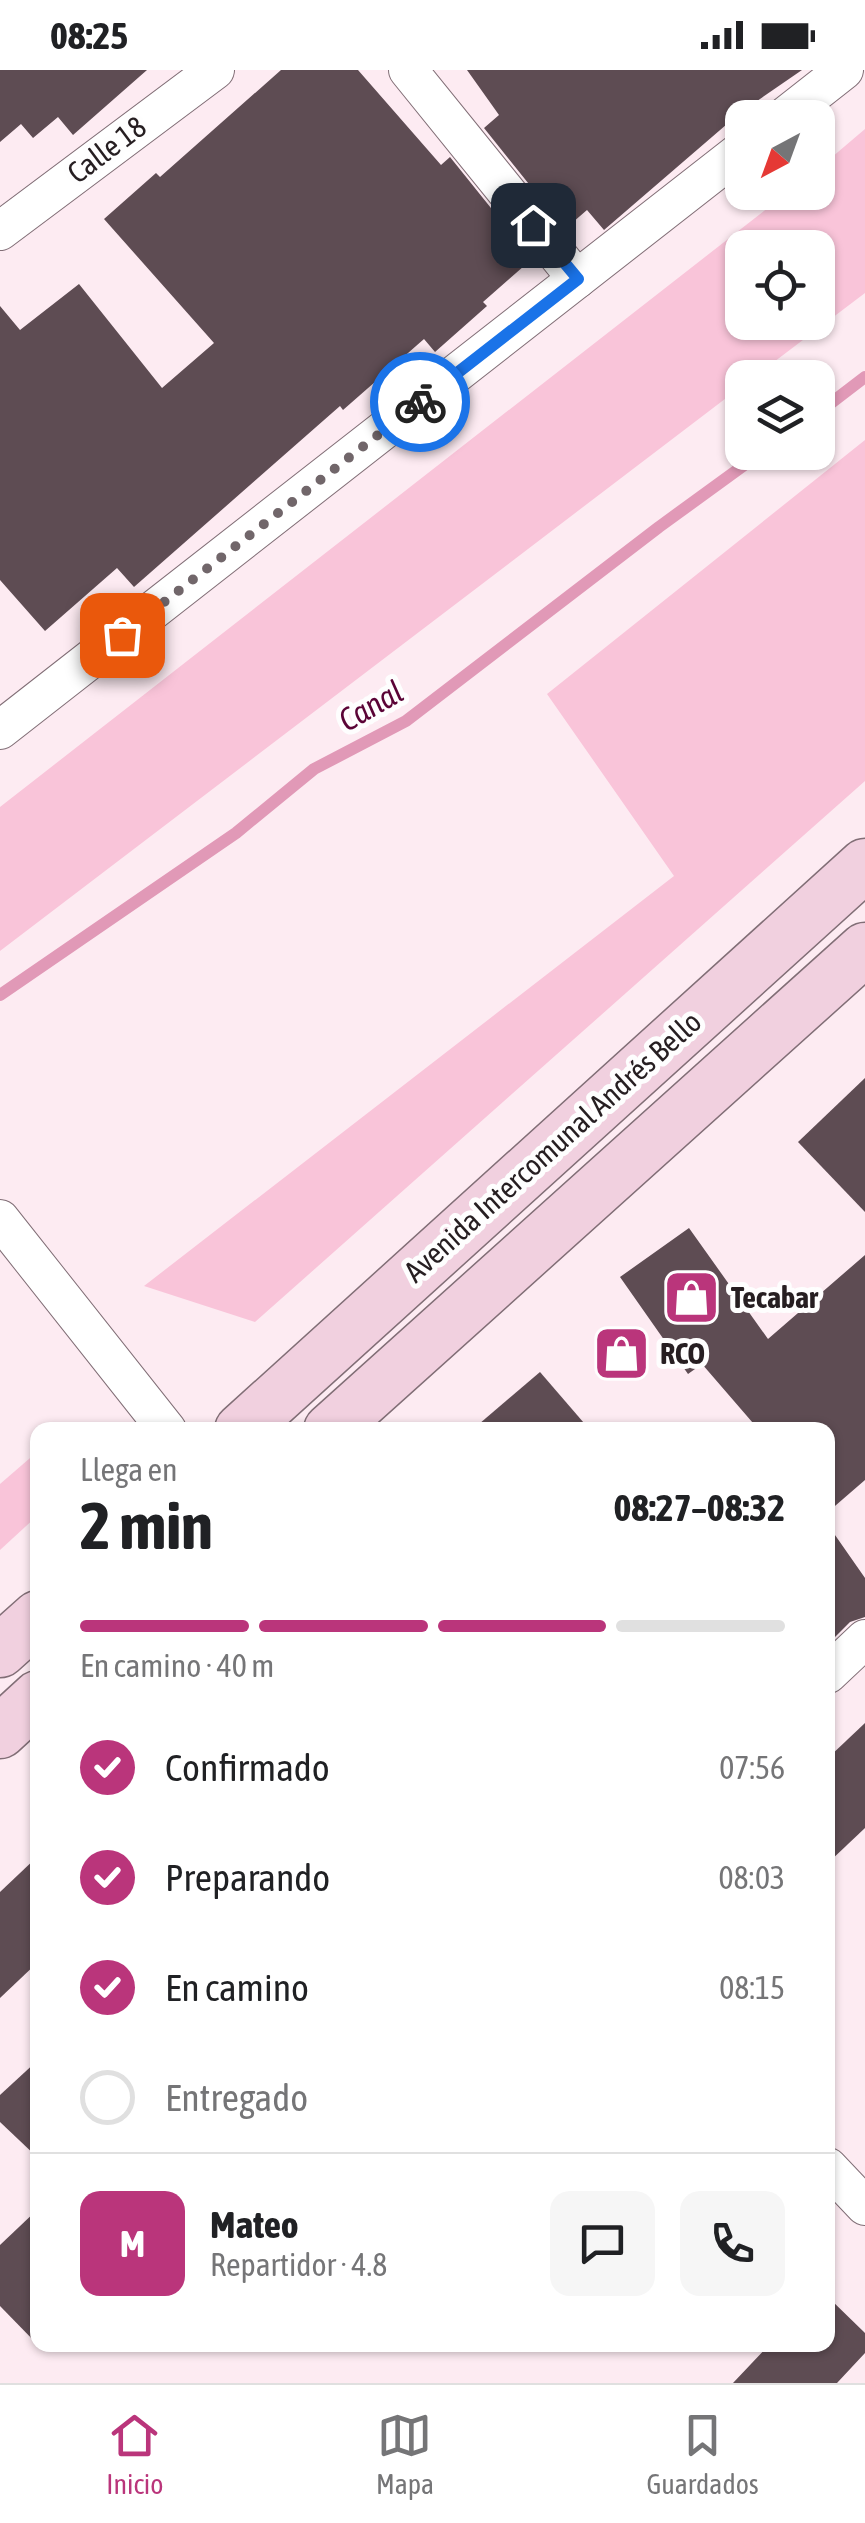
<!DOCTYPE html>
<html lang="es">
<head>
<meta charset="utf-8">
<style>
	body { margin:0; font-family:"Asap Condensed",sans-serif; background:#f6f6f6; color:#202124; height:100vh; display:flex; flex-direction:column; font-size:38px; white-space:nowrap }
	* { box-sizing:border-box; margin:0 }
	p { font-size:32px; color:#757577 }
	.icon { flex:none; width:55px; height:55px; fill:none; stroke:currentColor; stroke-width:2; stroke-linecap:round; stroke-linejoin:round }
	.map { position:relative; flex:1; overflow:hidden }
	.side { position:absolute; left:30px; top:1352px; width:805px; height:930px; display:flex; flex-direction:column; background:#fff; border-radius:20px; box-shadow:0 2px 8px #0004 }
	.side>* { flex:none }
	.needle { width:65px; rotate:221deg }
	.tools { position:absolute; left:725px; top:30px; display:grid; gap:20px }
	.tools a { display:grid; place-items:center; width:110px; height:110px; border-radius:20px; background:#fff; box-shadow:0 2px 8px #0004; font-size:50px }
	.pin { position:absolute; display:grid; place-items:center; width:85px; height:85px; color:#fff; margin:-42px; border-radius:20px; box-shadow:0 5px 15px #0006 }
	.courier { position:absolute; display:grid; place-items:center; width:100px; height:100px; margin:-50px; border:8px solid #1a73e8; border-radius:50%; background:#fff; color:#222; box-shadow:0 2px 12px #0007 }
	.headline em { font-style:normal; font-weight:700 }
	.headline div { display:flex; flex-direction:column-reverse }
	.headline { display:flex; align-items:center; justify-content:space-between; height:170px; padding:0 50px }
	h1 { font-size:65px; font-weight:700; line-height:75px }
	.bar { display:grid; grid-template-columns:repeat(4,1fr); gap:15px 10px; align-content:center; height:120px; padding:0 50px }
	.bar i { height:12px; border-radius:8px; background:#e0e0e0 }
	.bar .selected { background:#ba357b }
	.bar p { grid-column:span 4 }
	.line { display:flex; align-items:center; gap:25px; padding:0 50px; border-top:2px solid #e0e0e0 }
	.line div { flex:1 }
	.round { display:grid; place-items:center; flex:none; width:105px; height:105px; border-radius:20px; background:#f6f6f6 }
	ol { padding:0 50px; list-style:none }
	li { display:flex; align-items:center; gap:30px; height:110px }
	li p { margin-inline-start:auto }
	li .icon { padding:10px; border-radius:50%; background:#ba357b; color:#fff; stroke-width:4 }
	li:last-child { color:#757577 }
	li i { width:55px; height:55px; border:5px solid #e0e0e0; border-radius:50% }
	.status { display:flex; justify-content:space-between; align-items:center; height:70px; padding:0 50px; background:#fff; direction:ltr }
	.status svg { height:28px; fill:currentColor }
	.menu { display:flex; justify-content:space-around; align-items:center; height:140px; border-top:2px solid #e0e0e0; background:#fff; font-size:28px; color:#757577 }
	.menu a { display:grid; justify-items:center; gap:5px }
	.menu .selected { color:#ba357b }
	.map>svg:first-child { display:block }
	.green { fill:#f9c4d9; fill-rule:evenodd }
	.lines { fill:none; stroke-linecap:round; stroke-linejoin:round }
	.stream { stroke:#e199b7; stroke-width:12 }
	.building { fill:#5e4c53 }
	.minor-casing { stroke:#816e76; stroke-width:40 }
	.secondary-casing { stroke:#816e76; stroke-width:55 }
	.minor { stroke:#fff; stroke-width:38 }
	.secondary { stroke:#f1d0df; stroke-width:52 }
	.done { stroke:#71666a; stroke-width:10; stroke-dasharray:0 18 }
	.route { stroke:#1a73e8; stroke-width:12 }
	.labels { text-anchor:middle; stroke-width:10; stroke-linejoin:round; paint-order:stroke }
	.street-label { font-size:30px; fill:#261e21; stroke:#fefefe }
	.poi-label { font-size:30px; font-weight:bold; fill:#261e21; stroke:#fefefe; text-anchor:start }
	.water-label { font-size:32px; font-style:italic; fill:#5a0336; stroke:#fefefe }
</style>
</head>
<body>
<div class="status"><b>08:25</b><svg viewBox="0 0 49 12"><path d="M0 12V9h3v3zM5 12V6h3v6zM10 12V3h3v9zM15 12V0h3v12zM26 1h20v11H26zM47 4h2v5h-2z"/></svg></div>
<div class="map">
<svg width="865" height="2313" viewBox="0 0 865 2313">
	<rect width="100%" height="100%" fill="#fdebf2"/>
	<!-- green -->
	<g class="green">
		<path d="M865 59V223L754 307 742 308V316L0 881V737L787 123 818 122V99ZM742 178H818V252H742Z"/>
		<polygon points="865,370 865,711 255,1252 144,1216 674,806 547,624"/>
		<polygon points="37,1382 37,1446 0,1480 0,1414"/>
	</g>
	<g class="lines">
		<!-- stream -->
		<g class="stream">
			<polyline points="818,343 865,307"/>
			<polyline points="0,925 236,763 314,699 406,651 659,457 762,382"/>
		</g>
	</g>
	<!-- building -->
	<g class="building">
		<polygon points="0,0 147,0 73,65 58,47 33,68 21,54 0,72"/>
		<polygon points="281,0 358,0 441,95 450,87 532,189 483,232 487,236 435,282 424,269 343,340 340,336 134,517 117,498 45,561 0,510 0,236 20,260 79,214 162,318 214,273 104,149 156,103 160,107"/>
		<polygon points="467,0 802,0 741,42 604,160 587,140 565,159 484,58 499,45"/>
		<polygon points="865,1008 865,1142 798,1072"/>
		<polygon points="689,1158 768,1269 865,1185 865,1410 828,1442 828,1360 759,1360 702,1294 688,1304 620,1207"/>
		<polygon points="540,1302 590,1360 472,1360"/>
		<polygon points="828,1455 865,1508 865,1547 850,1552 828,1574"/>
		<polygon points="865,1653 865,1758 828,1793 828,1688"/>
		<polygon points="38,1786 38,1892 0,1928 0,1822"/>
		<polygon points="38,1990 38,2088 0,2052 0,2025"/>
		<polygon points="38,2139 38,2275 0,2236 0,2175"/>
		<polygon points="828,2227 865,2263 865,2283 837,2313 733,2313 769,2275 828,2275"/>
	</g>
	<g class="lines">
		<defs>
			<g id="minor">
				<polyline points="408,0 577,209"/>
				<polyline points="783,48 844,0"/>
				<polyline points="0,161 215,0"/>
				<polyline points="0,660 742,80"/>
				<polyline points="0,1149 167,1360"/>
				<polyline points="828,1604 865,1569"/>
				<polyline points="828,2097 865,2136"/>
			</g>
			<g id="secondary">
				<polyline points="241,1360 865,795"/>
				<polyline points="330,1360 865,879"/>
				<polyline points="0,1581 38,1547"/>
				<polyline points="0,1662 38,1627"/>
			</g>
		</defs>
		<!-- minor casing -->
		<use href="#minor" class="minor-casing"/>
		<!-- secondary casing -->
		<use href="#secondary" class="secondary-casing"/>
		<!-- minor -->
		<use href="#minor" class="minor"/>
		<!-- secondary -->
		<use href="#secondary" class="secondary"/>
	</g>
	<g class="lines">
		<!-- done -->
		<polyline class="done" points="122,565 420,332"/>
		<!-- route -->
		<polyline class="route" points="420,332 578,209 533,155"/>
	</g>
	<!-- icons -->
	<defs>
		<symbol id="shop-square" viewBox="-11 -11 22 22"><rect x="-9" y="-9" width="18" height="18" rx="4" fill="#ba357b" stroke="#fefefe"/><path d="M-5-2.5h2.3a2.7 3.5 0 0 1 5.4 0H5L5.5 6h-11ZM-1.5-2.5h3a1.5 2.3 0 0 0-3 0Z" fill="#fff"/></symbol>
	</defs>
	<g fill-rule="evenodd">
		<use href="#shop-square" x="660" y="1196" width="63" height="63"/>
		<use href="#shop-square" x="590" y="1252" width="63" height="63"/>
	</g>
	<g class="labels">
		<!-- street labels -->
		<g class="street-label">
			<text transform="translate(107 80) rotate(-37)" y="10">Calle 18</text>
			<text transform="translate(553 1077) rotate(-42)" y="10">Avenida Intercomunal Andrés Bello</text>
		</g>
		<!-- poi labels -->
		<g class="poi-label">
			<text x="731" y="1238">Tecabar</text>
			<text x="660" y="1294">RCO</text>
		</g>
		<!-- water labels -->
		<g class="water-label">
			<text transform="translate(371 636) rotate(-30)" y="11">Canal</text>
		</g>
	</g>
</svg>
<div class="tools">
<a><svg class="needle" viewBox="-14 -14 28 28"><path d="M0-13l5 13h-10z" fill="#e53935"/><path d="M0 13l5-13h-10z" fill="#757577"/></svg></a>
<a><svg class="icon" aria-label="locate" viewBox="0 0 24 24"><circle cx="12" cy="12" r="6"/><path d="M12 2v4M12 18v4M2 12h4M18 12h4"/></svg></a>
<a><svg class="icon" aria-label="layers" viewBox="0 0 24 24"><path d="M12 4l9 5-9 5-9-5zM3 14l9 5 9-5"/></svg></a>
</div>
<div class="pin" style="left:122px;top:565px;background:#ea580c"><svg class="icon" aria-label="bag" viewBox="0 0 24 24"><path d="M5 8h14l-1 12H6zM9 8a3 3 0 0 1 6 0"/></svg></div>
<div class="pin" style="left:533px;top:155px;background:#1f2937"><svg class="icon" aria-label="home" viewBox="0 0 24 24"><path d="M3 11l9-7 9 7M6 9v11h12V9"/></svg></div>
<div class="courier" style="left:420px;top:332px"><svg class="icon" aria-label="bike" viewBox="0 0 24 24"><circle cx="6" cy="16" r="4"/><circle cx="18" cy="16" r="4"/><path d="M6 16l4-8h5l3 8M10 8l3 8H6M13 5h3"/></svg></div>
<section class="side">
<div class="headline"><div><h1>2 min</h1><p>Llega en</p></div><em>08:27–08:32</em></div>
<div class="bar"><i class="selected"></i><i class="selected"></i><i class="selected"></i><i></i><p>En camino · 40 m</p></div>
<ol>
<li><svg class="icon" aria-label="check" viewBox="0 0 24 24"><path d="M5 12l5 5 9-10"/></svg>Confirmado<p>07:56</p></li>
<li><svg class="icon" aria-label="check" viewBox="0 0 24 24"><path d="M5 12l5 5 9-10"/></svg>Preparando<p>08:03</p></li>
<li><svg class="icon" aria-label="check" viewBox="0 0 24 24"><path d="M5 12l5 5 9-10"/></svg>En camino<p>08:15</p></li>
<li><i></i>Entregado</li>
</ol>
<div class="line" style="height:180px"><b class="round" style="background:#ba357b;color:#fff">M</b><div><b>Mateo</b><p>Repartidor · 4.8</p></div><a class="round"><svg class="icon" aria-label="chat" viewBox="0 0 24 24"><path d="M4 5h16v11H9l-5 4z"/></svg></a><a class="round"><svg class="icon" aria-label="phone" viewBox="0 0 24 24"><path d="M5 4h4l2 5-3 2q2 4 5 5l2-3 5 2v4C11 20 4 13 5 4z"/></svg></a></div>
</section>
</div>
<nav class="menu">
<a class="selected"><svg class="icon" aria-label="home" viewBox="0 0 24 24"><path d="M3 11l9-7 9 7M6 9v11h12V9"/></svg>Inicio</a>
<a><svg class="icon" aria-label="map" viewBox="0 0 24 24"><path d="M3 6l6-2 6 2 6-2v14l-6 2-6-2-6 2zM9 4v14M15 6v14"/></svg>Mapa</a>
<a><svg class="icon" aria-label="saved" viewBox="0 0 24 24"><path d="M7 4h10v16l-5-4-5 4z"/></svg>Guardados</a>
</nav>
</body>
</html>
